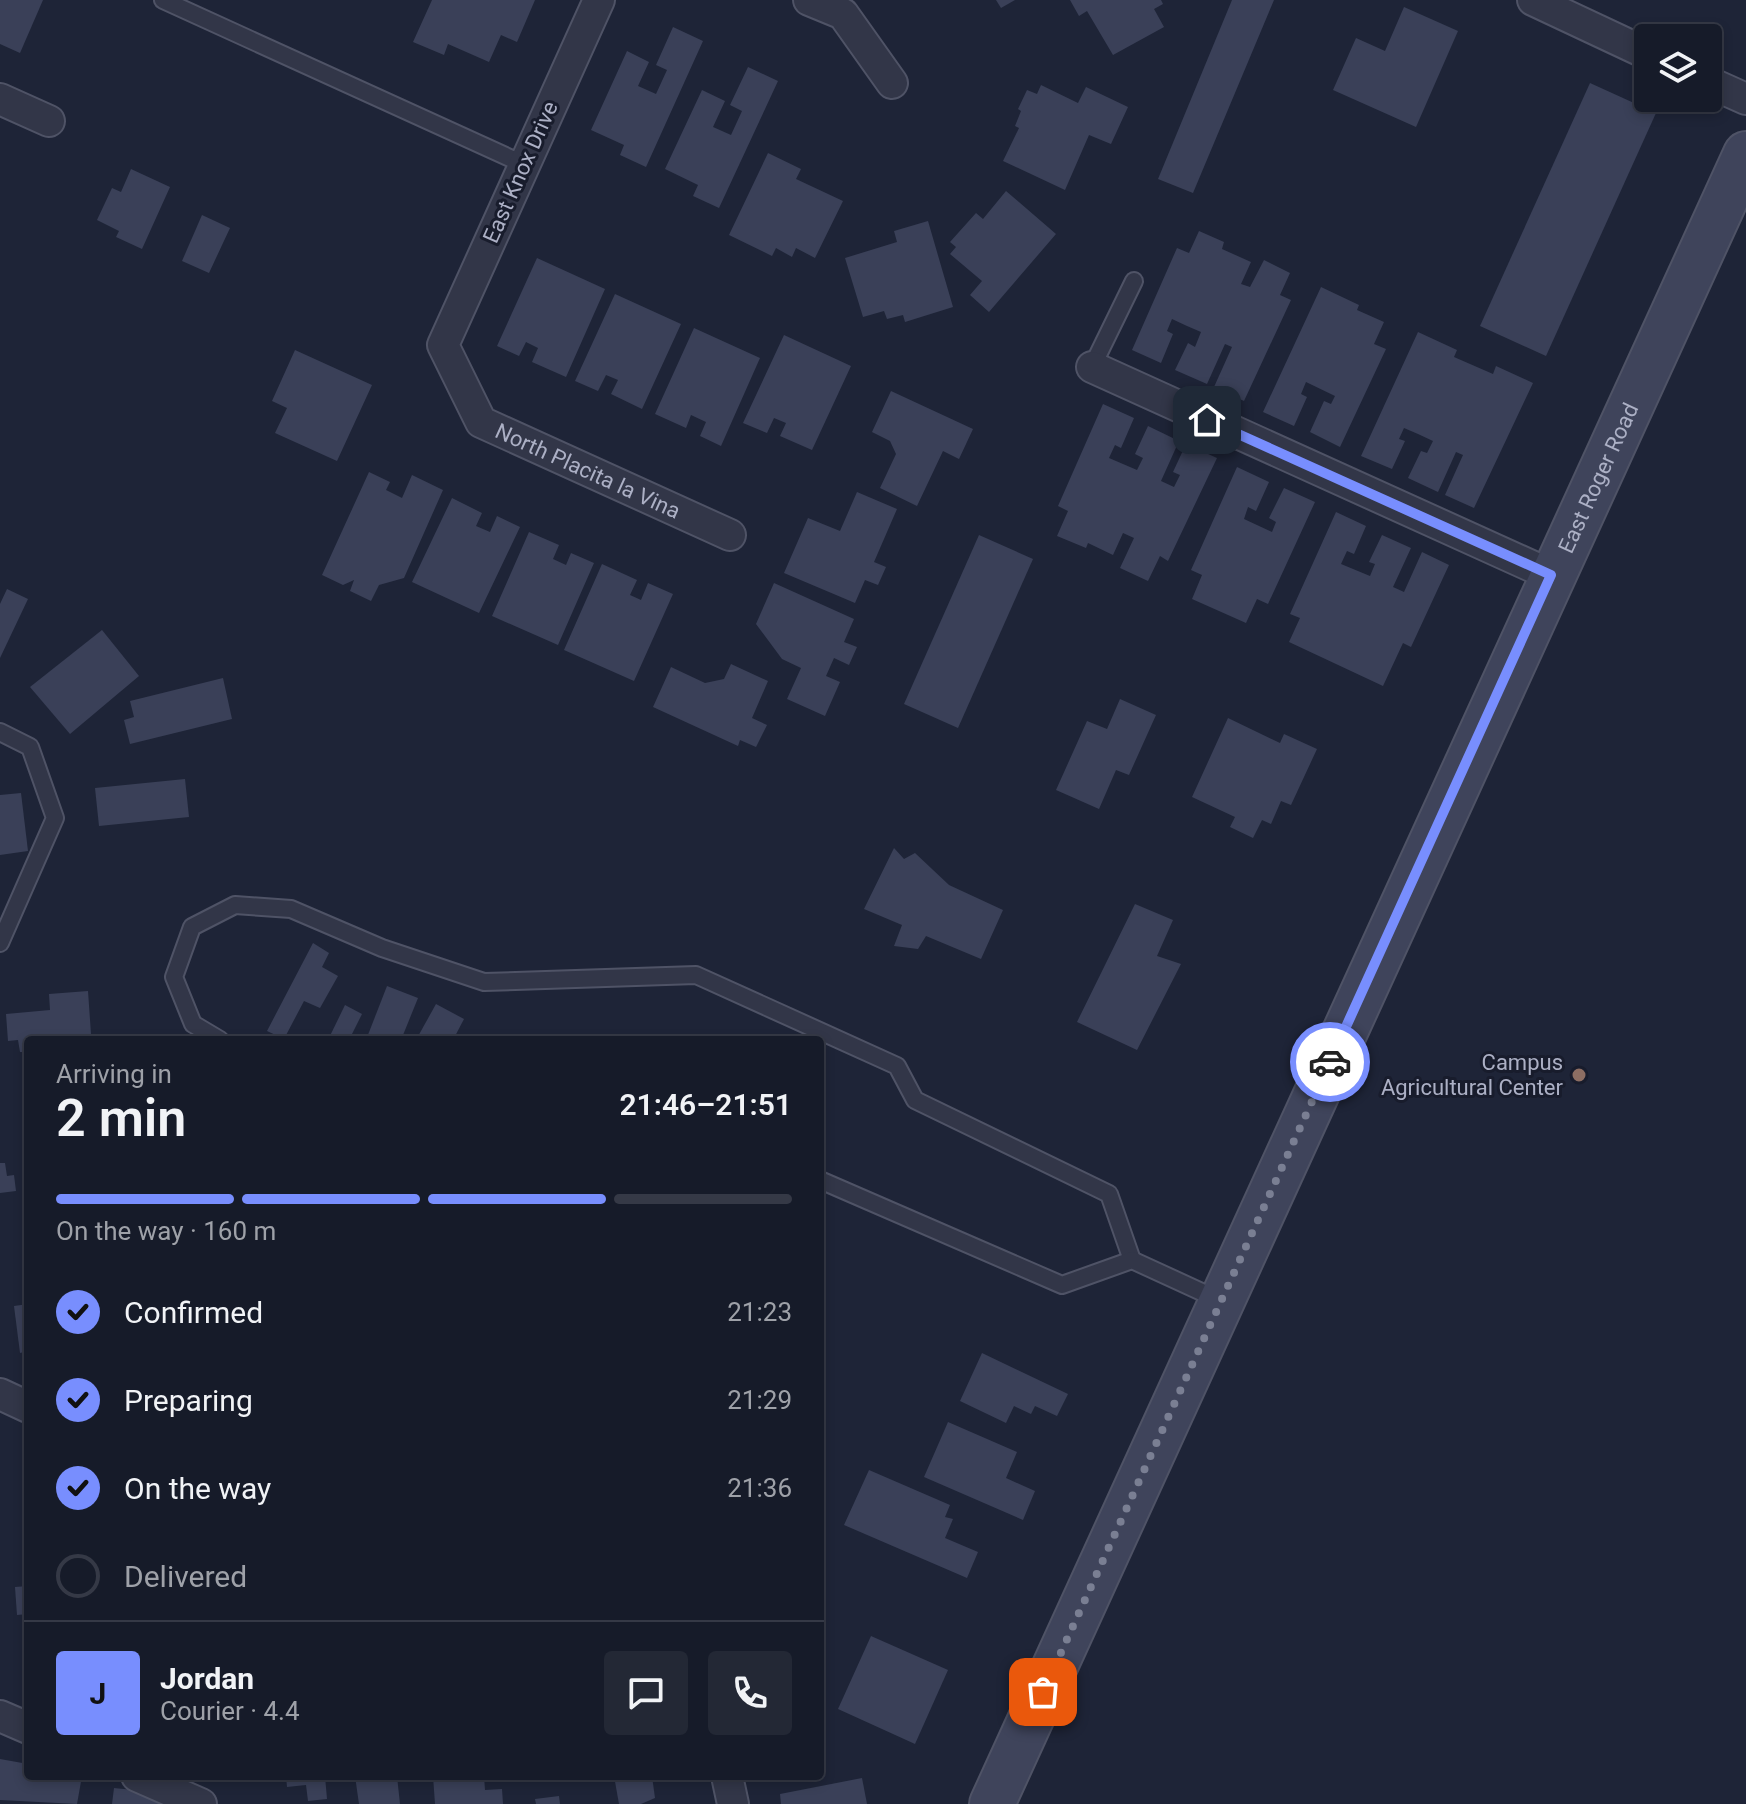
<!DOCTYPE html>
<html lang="en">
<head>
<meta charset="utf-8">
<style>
	body { margin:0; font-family:Roboto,sans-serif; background:#232835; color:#f1f3f6; height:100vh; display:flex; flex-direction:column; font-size:30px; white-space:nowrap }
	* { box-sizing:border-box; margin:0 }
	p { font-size:26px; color:#9ea1a8 }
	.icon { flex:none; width:44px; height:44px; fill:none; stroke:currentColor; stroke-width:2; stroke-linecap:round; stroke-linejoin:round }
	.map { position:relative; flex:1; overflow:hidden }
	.details { position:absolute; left:24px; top:1036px; width:800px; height:744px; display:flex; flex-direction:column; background:#161b29; border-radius:8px; box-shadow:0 4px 12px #0003,0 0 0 2px #353946 }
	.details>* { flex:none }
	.controls { position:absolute; left:1634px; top:24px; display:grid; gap:16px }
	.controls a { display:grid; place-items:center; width:88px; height:88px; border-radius:8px; background:#161b29; box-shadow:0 4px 12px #0003,0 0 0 2px #353946; font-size:40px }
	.pin { position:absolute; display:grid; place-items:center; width:68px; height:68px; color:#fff; margin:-34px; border-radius:16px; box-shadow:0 4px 12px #0006 }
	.courier { position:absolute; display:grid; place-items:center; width:80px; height:80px; margin:-40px; border:6px solid #788efe; border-radius:50%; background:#fff; color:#222; box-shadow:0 2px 10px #0007 }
	.head em { font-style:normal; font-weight:600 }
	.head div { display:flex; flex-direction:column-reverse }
	.head { display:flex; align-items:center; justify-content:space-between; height:136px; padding:0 32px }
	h1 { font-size:52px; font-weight:600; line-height:60px }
	.bar { display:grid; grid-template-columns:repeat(4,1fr); gap:12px 8px; align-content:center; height:96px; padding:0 32px }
	.bar i { height:10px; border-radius:6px; background:#353946 }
	.bar .current { background:#788efe }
	.bar p { grid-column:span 4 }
	.line { display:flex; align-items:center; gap:20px; padding:0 32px; border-top:2px solid #353946 }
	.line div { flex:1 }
	.round { display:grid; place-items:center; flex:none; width:84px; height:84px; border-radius:8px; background:#232835 }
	ol { padding:0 32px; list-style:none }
	li { display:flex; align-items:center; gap:24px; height:88px }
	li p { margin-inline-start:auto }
	li .icon { padding:8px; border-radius:50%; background:#788efe; color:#111; stroke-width:4 }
	li:last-child { color:#9ea1a8 }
	li i { width:44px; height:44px; border:4px solid #353946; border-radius:50% }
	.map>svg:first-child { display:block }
	.building { fill:#3a4058 }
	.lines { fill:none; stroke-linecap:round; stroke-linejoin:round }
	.lane-casing { stroke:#4f5366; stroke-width:20 }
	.street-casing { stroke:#4f5366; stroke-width:34 }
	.secondary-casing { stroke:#4f5366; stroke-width:48 }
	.lane { stroke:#323648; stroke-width:16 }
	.street { stroke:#323648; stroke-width:30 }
	.secondary { stroke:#3f445b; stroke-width:44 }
	.done { stroke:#7a7f93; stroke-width:8; stroke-dasharray:0 14.4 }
	.route { stroke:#788efe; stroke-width:10 }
	.education-dot { fill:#8d6e63; stroke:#181c2c; stroke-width:3 }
	.labels { text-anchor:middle; stroke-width:6; stroke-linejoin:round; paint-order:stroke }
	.street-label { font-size:22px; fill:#acb0c5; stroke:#181c2c }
	.poi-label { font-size:22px; fill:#acb0c5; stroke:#181c2c; text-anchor:end }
</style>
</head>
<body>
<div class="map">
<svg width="1746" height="1804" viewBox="0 0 1746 1804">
	<rect width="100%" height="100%" fill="#1e2437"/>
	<!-- building -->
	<g class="building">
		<polygon points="0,0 43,0 20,53 0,44"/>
		<polygon points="432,0 535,0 517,42 501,35 489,62 448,44 444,55 413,42"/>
		<polygon points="996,0 1015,0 1001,8"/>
		<polygon points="1070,0 1161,0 1163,4 1154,9 1164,27 1113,55 1087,11 1079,16"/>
		<polygon points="1232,0 1274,0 1193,193 1158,179"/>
		<polygon points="1404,7 1458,31 1416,127 1333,90 1356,38 1385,51"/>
		<polygon points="673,27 703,41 646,167 620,155 624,145 591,130 627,51 649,62 638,86 656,94 667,70 656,65"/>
		<polygon points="748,67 778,81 719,208 693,196 698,185 665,169 702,90 725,101 713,127 731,135 742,111 730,105"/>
		<polygon points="1590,83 1656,113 1546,356 1480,326"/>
		<polygon points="1041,85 1078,103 1086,87 1128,107 1111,144 1089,135 1065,190 1003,161 1019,128 1015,126 1021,111 1018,109 1027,90 1037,94"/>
		<polygon points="768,153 801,169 796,179 843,201 815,258 796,248 792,257 776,248 772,256 729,235"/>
		<polygon points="131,169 170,187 142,249 116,237 119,231 97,220 112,188 121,192"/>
		<polygon points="1006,191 1056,234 989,312 970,295 982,281 950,254 956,247 950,242 976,213 983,219"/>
		<polygon points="202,215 230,228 209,273 182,261"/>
		<polygon points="928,221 953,307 905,322 903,315 887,319 884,311 863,317 845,258 897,242 894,231"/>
		<polygon points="1199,231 1224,242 1222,249 1251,262 1241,284 1250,287 1264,260 1290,273 1280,295 1291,300 1244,401 1214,387 1232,347 1225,344 1207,384 1175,370 1188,343 1195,347 1201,332 1187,326 1172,319 1167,331 1173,334 1161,363 1132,350 1177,248 1189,253"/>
		<polygon points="537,258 605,289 566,377 532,362 538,348 526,342 519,356 497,346"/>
		<polygon points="1321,287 1359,305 1357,310 1384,322 1374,344 1386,349 1340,447 1310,432 1324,401 1331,404 1335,396 1306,382 1301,394 1307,397 1294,426 1263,412"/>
		<polygon points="615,294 681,324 642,409 611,394 618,380 606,375 598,391 575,381"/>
		<polygon points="694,328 760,358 721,446 700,436 706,422 691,415 686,428 655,414"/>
		<polygon points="1418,332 1457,350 1454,357 1493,374 1496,366 1533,383 1474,508 1445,495 1463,455 1456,452 1438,492 1408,478 1421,451 1427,453 1433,441 1418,434 1404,428 1399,439 1405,441 1392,469 1361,456"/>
		<polygon points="784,335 851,366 812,450 780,436 786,423 774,418 767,433 743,423"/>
		<polygon points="295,350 372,385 337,461 275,433 287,408 272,401"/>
		<polygon points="891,391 973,429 959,459 943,451 917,506 880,488 896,454 890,441 872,432"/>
		<polygon points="1103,404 1134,418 1121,448 1115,445 1109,458 1137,470 1143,458 1135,454 1148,426 1179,441 1161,481 1174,487 1180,475 1173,472 1186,444 1217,458 1168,561 1160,556 1148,581 1120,568 1134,538 1123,533 1113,555 1088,543 1086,548 1057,536 1068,511 1058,506"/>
		<polygon points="1237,467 1269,482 1256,511 1248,507 1244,519 1272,532 1276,522 1269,518 1284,488 1315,502 1268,604 1257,599 1246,623 1192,599 1202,575 1191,570"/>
		<polygon points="369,472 390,482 386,490 402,498 412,475 443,490 404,578 379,585 371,601 350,591 354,580 343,585 322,575"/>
		<polygon points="857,492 897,509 874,562 886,567 878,585 865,580 855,603 784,573 808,518 840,531"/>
		<polygon points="452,498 482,513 476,526 490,532 497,516 520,527 479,613 412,582"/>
		<polygon points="1336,512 1366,526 1354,554 1347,551 1341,564 1370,576 1375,564 1369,562 1382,535 1411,548 1393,587 1404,592 1422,552 1449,565 1411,647 1403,643 1383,686 1289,642 1300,618 1290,614"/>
		<polygon points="529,532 559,545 553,559 566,565 571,553 594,563 558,645 492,616"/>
		<polygon points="979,535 1033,559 958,728 904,704"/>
		<polygon points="602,564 637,580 630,595 641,600 648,583 673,594 634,681 564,650"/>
		<polygon points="774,583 854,619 844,642 857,647 849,665 834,658 826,676 840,682 825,716 787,699 801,668 782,659 756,624"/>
		<polygon points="7,589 28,599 0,658 0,604"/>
		<polygon points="102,630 139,676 70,734 30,687"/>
		<polygon points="731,664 768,681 752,718 767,725 756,747 740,740 738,746 653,707 671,667 705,683 724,679"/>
		<polygon points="223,678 232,719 130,744 124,720 134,717 130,701"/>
		<polygon points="1120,699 1156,715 1129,775 1116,770 1099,809 1056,790 1087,721 1107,729"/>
		<polygon points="1228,718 1280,743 1284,734 1317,749 1291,805 1281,801 1271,824 1262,820 1253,838 1230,827 1235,817 1192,797"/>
		<polygon points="185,779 189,817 99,826 95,788"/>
		<polygon points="21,793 28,851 0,855 0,795"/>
		<polygon points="894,848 904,859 915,853 949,885 1003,910 981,959 926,936 918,949 894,946 902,925 864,909"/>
		<polygon points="1135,904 1173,920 1157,956 1181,964 1137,1050 1077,1022"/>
		<polygon points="313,943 329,953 322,967 338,976 320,1008 304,1001 284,1039 267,1031"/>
		<polygon points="387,986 418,998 401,1040 366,1040"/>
		<polygon points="88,991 91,1034 28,1040 28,1052 20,1052 18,1040 8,1041 6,1014 50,1010 49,994"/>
		<polygon points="436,1004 464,1019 453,1040 416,1040"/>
		<polygon points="345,1005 362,1014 349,1040 328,1040"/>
		<polygon points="0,1163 5,1163 7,1176 14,1175 16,1191 0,1193"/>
		<polygon points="28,1304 28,1351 20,1353 14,1306"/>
		<polygon points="982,1353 1068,1394 1057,1416 1035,1406 1031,1414 1014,1406 1006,1423 960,1401"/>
		<polygon points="948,1422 1017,1452 1006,1478 1035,1491 1023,1520 924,1477"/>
		<polygon points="869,1470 950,1505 945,1517 953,1519 945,1538 978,1552 967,1578 844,1525"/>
		<polygon points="28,1586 28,1614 17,1615 15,1587"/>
		<polygon points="871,1636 948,1670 915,1744 838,1709"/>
		<polygon points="0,1759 28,1764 28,1776 82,1776 77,1804 0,1800"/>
		<polygon points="286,1776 325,1776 327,1799 308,1801 306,1785 287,1787"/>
		<polygon points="355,1776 397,1776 400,1804 359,1804"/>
		<polygon points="433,1776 484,1776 485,1790 502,1789 503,1804 435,1804"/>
		<polygon points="614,1776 652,1776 655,1798 641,1804 619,1804"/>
		<polygon points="862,1778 867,1804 781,1804 780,1794"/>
		<polygon points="114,1788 163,1793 161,1804 112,1804"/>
		<polygon points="559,1796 560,1804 536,1804 535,1799"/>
	</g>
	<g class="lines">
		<defs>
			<g id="lane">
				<polyline points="163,0 523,164"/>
				<polyline points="1092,367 1134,281"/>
				<polyline points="0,732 30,747 55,818 0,943"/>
				<polyline points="220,1040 193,1024 174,977 192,927 235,905 291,909 382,948 484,982 696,975 897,1066 915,1100 1109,1194 1132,1260"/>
				<polyline points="820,1180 1062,1285 1132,1260 1219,1300"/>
			</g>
			<g id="street">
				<path id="s1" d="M599 0 443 345 481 422 730 535"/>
				<polyline points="809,0 843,14 892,83"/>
				<polyline points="1533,0 1648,54"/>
				<polyline points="1708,82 1746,99"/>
				<polyline points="0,99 49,121"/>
				<polyline points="1092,367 1551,575"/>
				<polyline points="0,1394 28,1407"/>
				<polyline points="0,1716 28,1728"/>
				<polyline points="137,1776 201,1804"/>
				<polyline points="727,1776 733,1804"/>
			</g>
			<g id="secondary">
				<path id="s2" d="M992 1804 1746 154"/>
			</g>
		</defs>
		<!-- lane casing -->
		<use href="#lane" class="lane-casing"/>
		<!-- street casing -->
		<use href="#street" class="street-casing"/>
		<!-- secondary casing -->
		<use href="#secondary" class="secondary-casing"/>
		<!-- lane -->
		<use href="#lane" class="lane"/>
		<!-- street -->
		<use href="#street" class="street"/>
		<!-- secondary -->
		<use href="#secondary" class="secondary"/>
	</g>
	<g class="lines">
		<!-- done -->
		<polyline class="done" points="1043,1692 1330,1062"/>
		<!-- route -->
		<polyline class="route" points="1207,420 1551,575 1330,1062"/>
	</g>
	<!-- markers -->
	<circle class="education-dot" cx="1579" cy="1075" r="8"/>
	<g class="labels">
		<!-- street labels -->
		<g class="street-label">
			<text transform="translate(520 172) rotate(-66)" y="8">East Knox Drive</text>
			<text dy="8" stroke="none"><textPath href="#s1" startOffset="582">North Placita la Vina</textPath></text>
			<text dy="8" stroke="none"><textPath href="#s2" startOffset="1458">East Roger Road</textPath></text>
		</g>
		<!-- poi labels -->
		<g class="poi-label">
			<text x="1563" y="1070">Campus<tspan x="1563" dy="25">Agricultural Center</tspan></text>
		</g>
	</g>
</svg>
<div class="controls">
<a><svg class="icon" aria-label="layers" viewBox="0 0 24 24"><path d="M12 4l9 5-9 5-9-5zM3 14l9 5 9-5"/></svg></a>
</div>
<div class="pin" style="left:1043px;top:1692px;background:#ea580c"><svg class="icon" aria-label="bag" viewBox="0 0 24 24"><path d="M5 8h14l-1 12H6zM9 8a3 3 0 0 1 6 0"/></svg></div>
<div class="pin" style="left:1207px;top:420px;background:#1f2937"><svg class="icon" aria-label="home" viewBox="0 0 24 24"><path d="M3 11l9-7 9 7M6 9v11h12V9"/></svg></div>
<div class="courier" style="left:1330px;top:1062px"><svg class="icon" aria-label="car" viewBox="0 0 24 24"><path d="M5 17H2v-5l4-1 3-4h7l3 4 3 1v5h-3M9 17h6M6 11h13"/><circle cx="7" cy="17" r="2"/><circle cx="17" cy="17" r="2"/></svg></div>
<section class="details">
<div class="head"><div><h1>2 min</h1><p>Arriving in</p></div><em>21:46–21:51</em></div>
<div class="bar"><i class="current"></i><i class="current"></i><i class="current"></i><i></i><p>On the way · 160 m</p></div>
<ol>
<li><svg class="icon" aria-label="check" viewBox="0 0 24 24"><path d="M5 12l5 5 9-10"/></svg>Confirmed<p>21:23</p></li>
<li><svg class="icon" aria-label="check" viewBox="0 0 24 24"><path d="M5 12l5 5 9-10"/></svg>Preparing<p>21:29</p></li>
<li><svg class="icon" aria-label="check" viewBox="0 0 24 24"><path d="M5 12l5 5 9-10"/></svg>On the way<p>21:36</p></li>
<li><i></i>Delivered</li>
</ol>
<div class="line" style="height:144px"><b class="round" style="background:#788efe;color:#111">J</b><div><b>Jordan</b><p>Courier · 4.4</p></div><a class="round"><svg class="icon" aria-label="chat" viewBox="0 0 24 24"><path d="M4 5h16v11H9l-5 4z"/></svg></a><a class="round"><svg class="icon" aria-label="phone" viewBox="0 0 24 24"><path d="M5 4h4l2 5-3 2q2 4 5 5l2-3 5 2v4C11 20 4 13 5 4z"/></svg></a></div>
</section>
</div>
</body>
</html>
